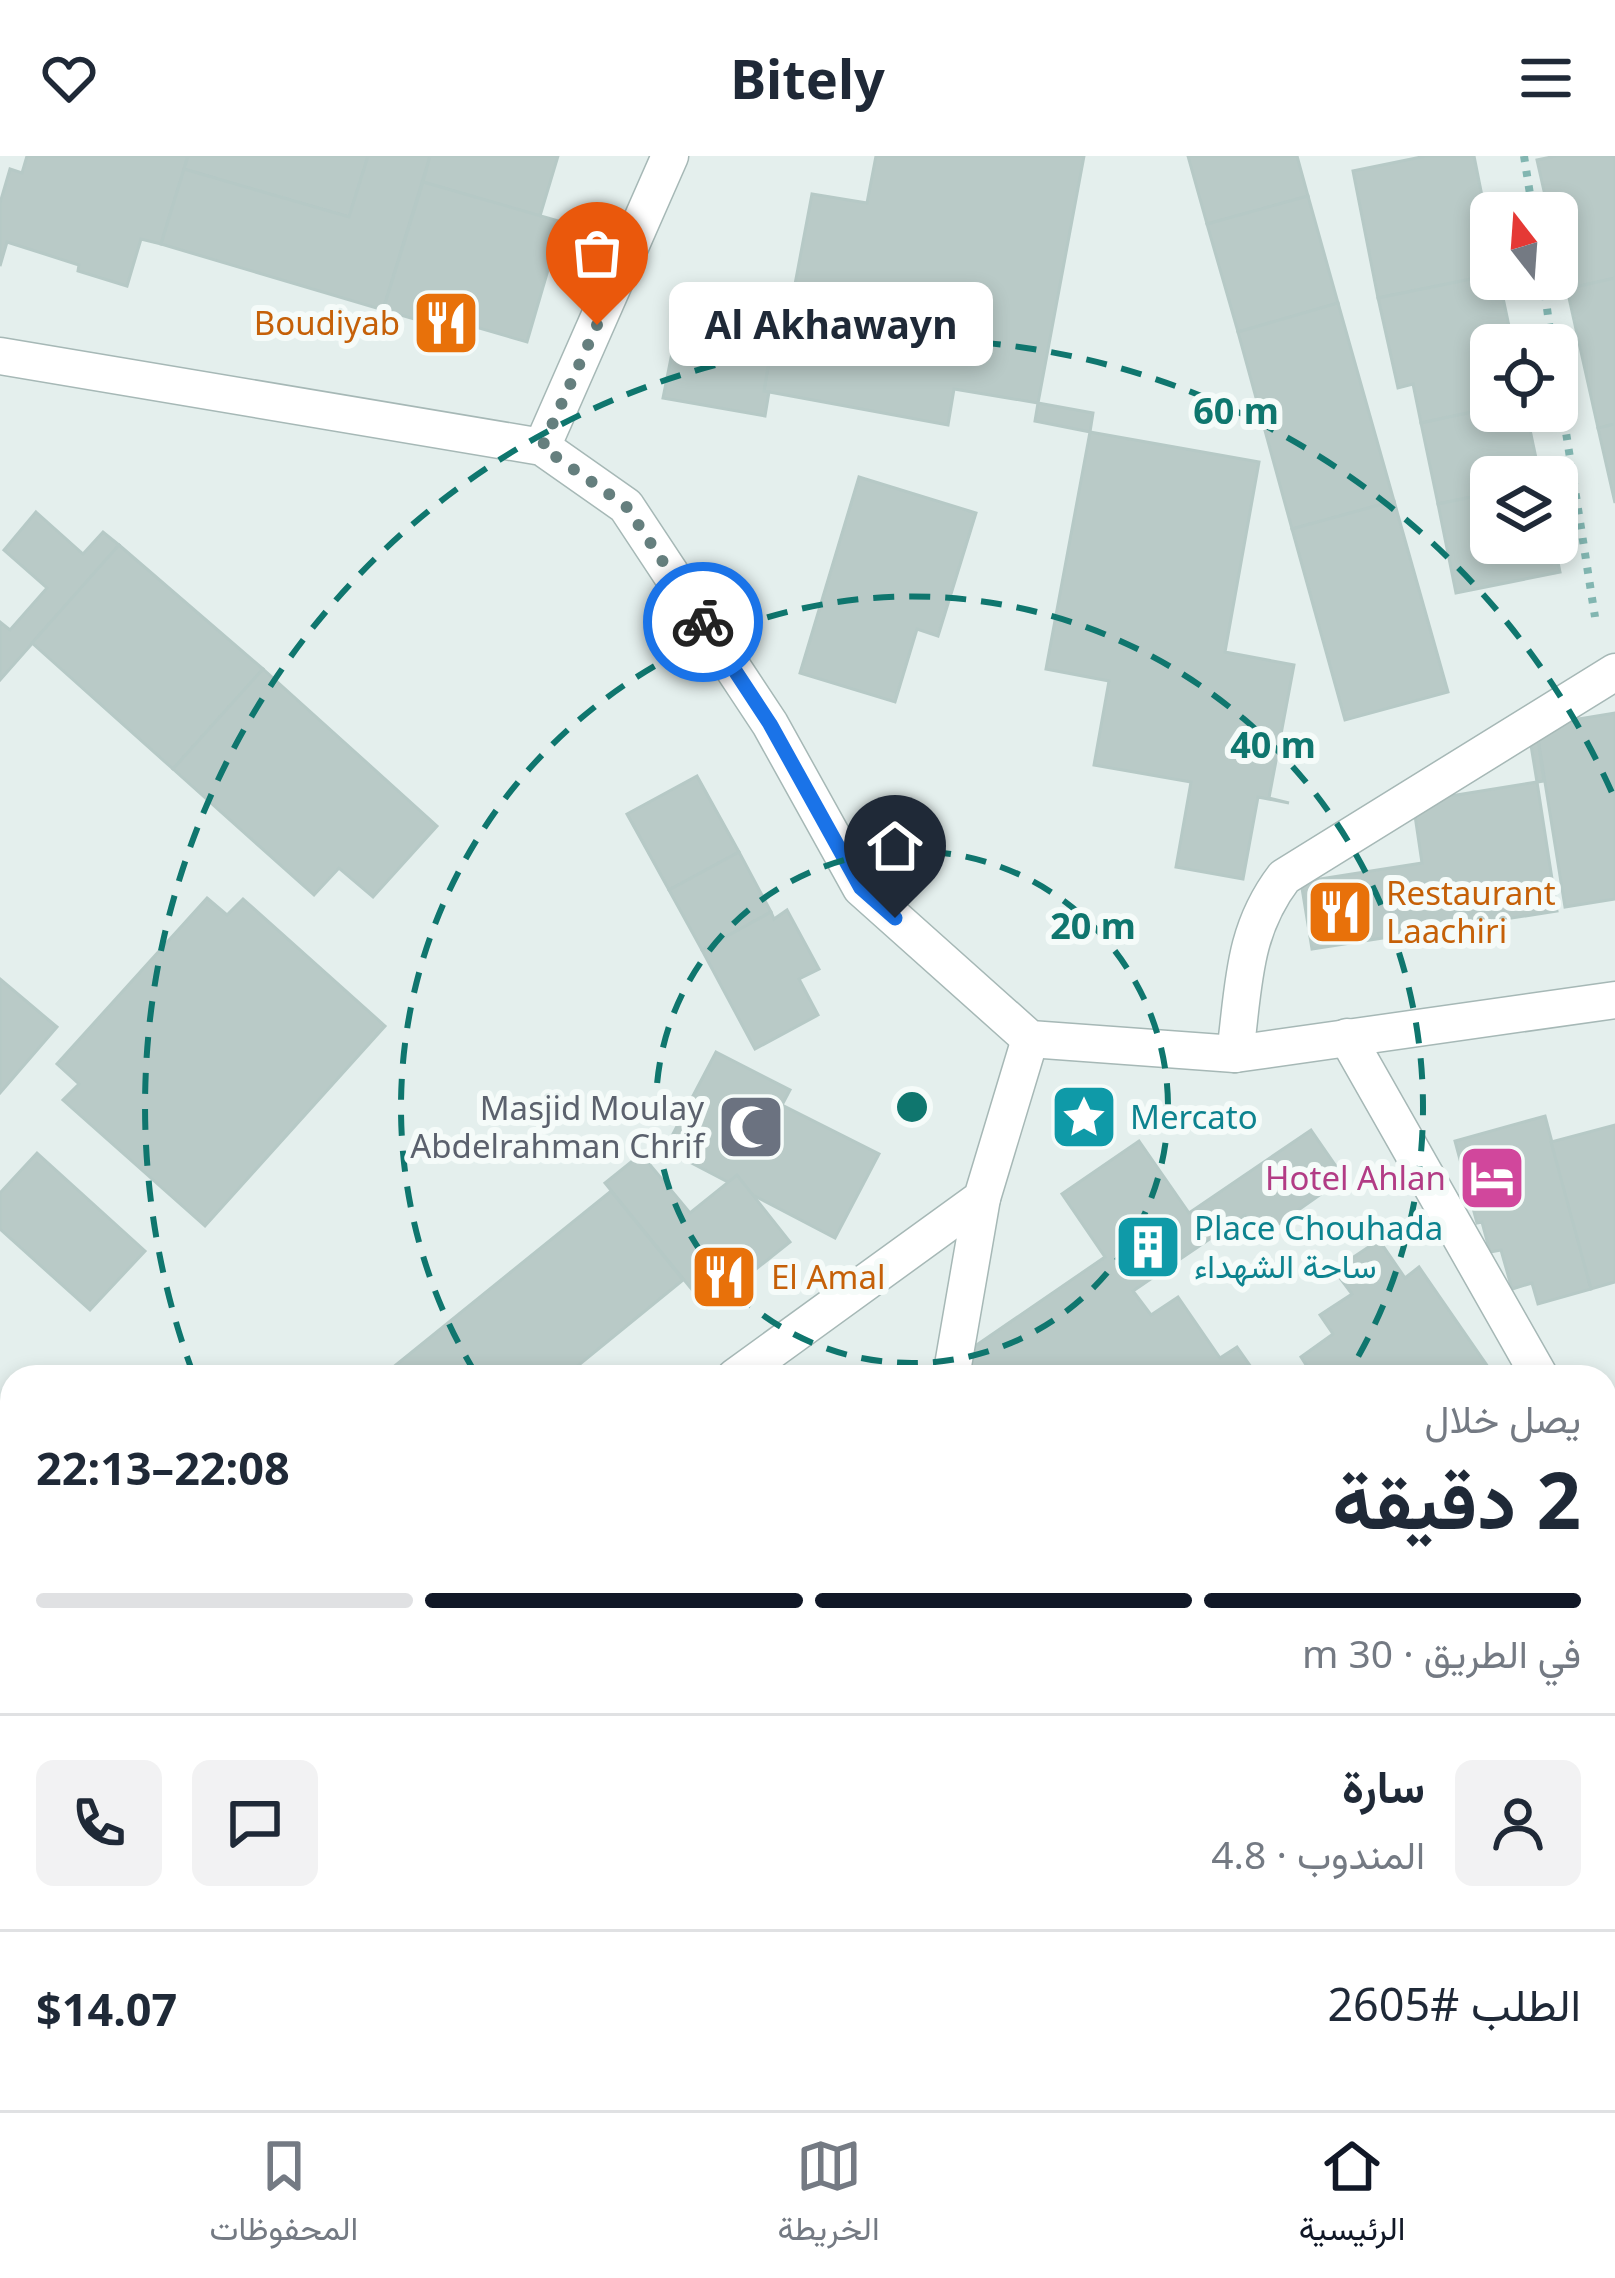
<!DOCTYPE html>
<html lang="ar">
<head>
<meta charset="utf-8">
<style>
	body { margin:0; font-family:"Noto Sans",Vazirmatn,sans-serif; background:#f2f2f3; color:#1f2937; direction:rtl; height:100vh; display:flex; flex-direction:column; font-size:45px; white-space:nowrap }
	* { box-sizing:border-box; margin:0 }
	p { font-size:39px; color:#747a83 }
	.icon { flex:none; width:66px; height:66px; fill:none; stroke:currentColor; stroke-width:2; stroke-linecap:round; stroke-linejoin:round }
	.map { position:relative; flex:1; overflow:hidden; direction:ltr }
	.side { position:absolute; left:0px; top:1209px; width:1617px; height:747px; display:flex; flex-direction:column; background:#fff; border-radius:36px 36px 0 0; box-shadow:0 6px 18px #0003; direction:rtl }
	.side>* { flex:none }
	.needle { width:78px; rotate:343deg }
	.buttons { position:absolute; left:1470px; top:36px; display:grid; gap:24px }
	.buttons a { display:grid; place-items:center; width:108px; height:108px; border-radius:18px; background:#fff; box-shadow:0 6px 18px #0003; font-size:60px }
	.pin { position:absolute; display:grid; place-items:center; width:102px; height:102px; color:#fff; margin:-123px -51px; border-radius:50% 50% 50% 0; rotate:-45deg; box-shadow:0 0 12px #0007 }
	.pin .icon { rotate:45deg }
	.courier { position:absolute; display:grid; place-items:center; width:120px; height:120px; margin:-60px; border:9px solid #1a73e8; border-radius:50%; background:#fff; color:#222; box-shadow:0 3px 15px #0007 }
	.bubble { position:absolute; height:84px; border-radius:18px; background:#fff; box-shadow:0 6px 18px #0003; font-size:39px; font-weight:700; line-height:84px; text-align:center; direction:rtl }
	.summary em { font-style:normal; font-weight:700 }
	.summary div { display:flex; flex-direction:column-reverse }
	.summary { display:flex; align-items:center; justify-content:space-between; height:204px; padding:0 36px }
	h1 { font-size:78px; font-weight:700; line-height:90px }
	.bar { display:grid; grid-template-columns:repeat(4,1fr); gap:18px 12px; align-content:center; height:144px; padding:0 36px }
	.bar i { height:15px; border-radius:9px; background:#e0e1e3 }
	.bar .selected { background:#111827 }
	.bar p { grid-column:span 4 }
	.line { display:flex; align-items:center; gap:30px; padding:0 36px; border-top:3px solid #e0e1e3 }
	.line div { flex:1 }
	.round { display:grid; place-items:center; flex:none; width:126px; height:126px; border-radius:18px; background:#f2f2f3 }
	header { display:flex; justify-content:space-between; align-items:center; height:156px; padding:0 36px; background:#fff; font-size:54px; font-weight:700 }
	.menu { display:flex; justify-content:space-around; align-items:center; height:168px; border-top:3px solid #e0e1e3; background:#fff; font-size:33px; color:#747a83 }
	.menu a { display:grid; justify-items:center; gap:6px }
	.menu .selected { color:#111827 }
	.map>svg:first-child { display:block }
	.building { fill:#b9cac7; stroke:#b6c9c6; stroke-width:3 }
	.lines { fill:none; stroke-linecap:round; stroke-linejoin:round }
	.minor-casing { stroke:#a6b8b6; stroke-width:39 }
	.tertiary-casing { stroke:#a6b8b6; stroke-width:39 }
	.path { stroke:#82b6b1; stroke-width:8; stroke-dasharray:6 9; stroke-linecap:butt }
	.minor { stroke:#fff; stroke-width:36 }
	.tertiary { stroke:#fff; stroke-width:36 }
	.done { stroke:#657f7e; stroke-width:12; stroke-dasharray:0 21.6 }
	.route { stroke:#1a73e8; stroke-width:15 }
	.ring { fill:none; stroke:#0f766e; stroke-width:6; stroke-dasharray:21 15 }
	.labels { text-anchor:middle; stroke-width:12; stroke-linejoin:round; paint-order:stroke }
	.food-label { font-size:33px; fill:#c56008; stroke:#f5fbf9; text-anchor:start }
	.worship-label { font-size:33px; fill:#5b616d; stroke:#f5fbf9; text-anchor:end }
	.culture-label { font-size:33px; fill:#0d838f; stroke:#f5fbf9; text-anchor:start }
	.hotel-label { font-size:33px; fill:#b23c85; stroke:#f5fbf9; text-anchor:end }
	.centre { fill:#0f766e; stroke:#f5fbf9; stroke-width:6 }
	.ring-label { font-size:36px; text-anchor:middle; font-weight:bold; fill:#0f766e; stroke:#f5fbf9; stroke-width:12; stroke-linejoin:round; paint-order:stroke }
</style>
</head>
<body>
<header><svg class="icon" aria-label="menu" viewBox="0 0 24 24"><path d="M4 6h16M4 12h16M4 18h16"/></svg>Bitely<svg class="icon" aria-label="heart" viewBox="0 0 24 24"><path d="M12 20l-8-8c-3-5 5-10 8-4 3-6 11-1 8 4z"/></svg></header>
<div class="map">
<svg width="1615" height="1954" viewBox="0 0 1615 1954">
	<rect width="100%" height="100%" fill="#e4efed"/>
	<!-- building -->
	<g class="building">
		<polygon points="27,0 188,0 161,88 141,83 127,130 78,115 79,109 7,86 0,110 0,47 10,13 22,17"/>
		<polygon points="188,0 368,0 349,61 184,13"/>
		<polygon points="368,0 430,0 383,154 161,88 184,13 349,61"/>
		<polygon points="430,0 558,0 540,60 423,26"/>
		<polygon points="876,0 1084,0 1038,247 954,233 948,269 764,235 774,174 786,176 812,38 867,47"/>
		<polygon points="1188,0 1297,0 1308,40 1207,68"/>
		<polygon points="1426,0 1474,0 1491,85 1491,119 1378,142 1353,15"/>
		<polygon points="1556,0 1615,0 1615,122 1567,133 1557,90 1557,57 1549,57 1537,4"/>
		<polygon points="423,26 562,66 527,186 445,162 442,171 383,154"/>
		<polygon points="1308,40 1338,147 1238,176 1207,68"/>
		<polygon points="1491,119 1491,123 1499,123 1513,189 1491,189 1491,252 1421,267 1413,228 1398,232 1378,142"/>
		<polygon points="1615,122 1615,268 1598,272 1567,133"/>
		<polygon points="1338,147 1394,345 1292,373 1238,176"/>
		<polygon points="680,157 774,174 764,235 769,236 765,260 663,242"/>
		<polygon points="1038,247 1093,257 1090,276 1035,265"/>
		<polygon points="1491,252 1526,255 1540,321 1491,321 1491,337 1438,348 1421,267"/>
		<polygon points="1615,268 1615,347 1598,272"/>
		<polygon points="1090,276 1259,306 1225,496 1294,509 1269,642 1289,647 1258,641 1243,723 1176,711 1191,626 1094,609 1109,525 1046,513"/>
		<polygon points="859,321 976,357 938,480 917,473 895,546 800,517"/>
		<polygon points="1491,337 1491,387 1554,387 1560,416 1456,437 1438,348"/>
		<polygon points="1394,345 1448,536 1345,564 1292,373"/>
		<polygon points="36,356 83,398 103,376 119,389 0,524 0,466 10,474 47,432 4,394"/>
		<polygon points="119,389 263,513 173,613 32,487"/>
		<polygon points="263,513 437,670 373,741 339,712 314,739 173,613"/>
		<polygon points="1615,557 1615,743 1565,751 1536,570"/>
		<polygon points="1536,570 1544,625 1537,626 1528,571"/>
		<polygon points="697,620 739,696 669,734 627,658"/>
		<polygon points="1537,626 1557,755 1312,793 1301,726 1422,707 1413,646"/>
		<polygon points="739,696 771,756 702,794 669,734"/>
		<polygon points="207,742 227,759 243,743 385,870 205,1070 63,944 79,928 57,908"/>
		<polygon points="787,754 819,813 799,823 818,859 755,893 702,794 771,756 774,763"/>
		<polygon points="0,823 57,871 0,937"/>
		<polygon points="716,896 790,934 782,949 879,998 835,1082 665,993"/>
		<polygon points="1545,960 1591,1133 1538,1148 1532,1127 1512,1133 1501,1094 1490,1096 1482,1066 1477,1067 1455,985"/>
		<polygon points="1615,969 1615,1126 1591,1133 1551,986"/>
		<polygon points="1311,974 1344,1022 1260,1081 1245,1059 1133,1135 1151,1159 1178,1141 1220,1202 1237,1191 1258,1221 930,1221 1105,1101 1062,1038 1139,985 1189,1057"/>
		<polygon points="37,997 145,1095 90,1154 0,1073 0,1037"/>
		<polygon points="641,998 690,1057 737,1019 790,1086 707,1152 605,1027"/>
		<polygon points="611,1035 683,1124 564,1221 381,1221"/>
		<polygon points="1379,1084 1405,1122 1419,1111 1495,1221 1295,1221 1308,1212 1301,1201 1333,1178 1320,1159 1352,1138 1334,1114"/>
		<polygon points="1615,1540 1615,1748 1605,1752 1605,1544"/>
		<polygon points="1615,1748 1615,1885 1605,1889 1605,1752"/>
		<polygon points="12,1863 12,1944 742,1944 713,1949 714,1954 0,1954 0,1865"/>
		<polygon points="1615,1944 1615,1954 1548,1954"/>
	</g>
	<g class="lines">
		<defs>
			<g id="minor">
				<polyline points="542,291 670,0"/>
				<polyline points="1347,881 1540,1221"/>
				<path d="M1235 898C1244 831 1242 776 1284 721L1615 516"/>
				<polyline points="951,1221 982,1042"/>
				<polyline points="1605,1335 1615,1353"/>
				<polyline points="1605,1486 1615,1480"/>
				<polyline points="863,1944 865,1954"/>
			</g>
			<g id="tertiary">
				<polyline points="0,200 542,291 626,350 770,568 861,732 1030,883 1235,898 1615,844"/>
				<polyline points="735,1221 982,1042 1030,883"/>
				<polyline points="0,1638 12,1635"/>
			</g>
		</defs>
		<!-- minor casing -->
		<use href="#minor" class="minor-casing"/>
		<!-- tertiary casing -->
		<use href="#tertiary" class="tertiary-casing"/>
		<!-- path -->
		<g class="path">
			<polyline points="1524,0 1533,57"/>
			<polyline points="1543,123 1552,189"/>
			<polyline points="1557,219 1595,461"/>
		</g>
		<!-- minor -->
		<use href="#minor" class="minor"/>
		<!-- tertiary -->
		<use href="#tertiary" class="tertiary"/>
	</g>
	<g class="lines">
		<!-- done -->
		<polyline class="done" points="597,169 542,291 626,350 703,466"/>
		<!-- route -->
		<polyline class="route" points="703,466 770,568 861,732 895,762"/>
	</g>
	<!-- distance rings -->
	<g class="ring">
		<circle cx="912" cy="951" r="256"/>
		<path d="M476 1218A511 511 0 1 1 1348 1218"/>
		<path d="M194 1220A767 767 0 0 1 1613 639"/>
	</g>
	<!-- icons -->
	<defs>
		<symbol id="restaurant-square" viewBox="-11 -11 22 22"><rect x="-9" y="-9" width="18" height="18" rx="4" fill="#e8710a" stroke="#f5fbf9"/><path d="M-5-6h1v4h1v-4h1v4h1v-4h1v5L-1.5 .5V6h-2V.5L-5-1ZM5-6V6H3V1.5H1.5Q1.5-4 5-6Z" fill="#fff"/></symbol>
		<symbol id="sight-square" viewBox="-11 -11 22 22"><rect x="-9" y="-9" width="18" height="18" rx="4" fill="#0f9aa8" stroke="#f5fbf9"/><path d="M0-6L1.8-2.2L6-1.7L2.9 1.2L3.7 5.4L0 3.3L-3.7 5.4L-2.9 1.2L-6-1.7L-1.8-2.2Z" fill="#fff"/></symbol>
		<symbol id="mosque-square" viewBox="-11 -11 22 22"><rect x="-9" y="-9" width="18" height="18" rx="4" fill="#6b7280" stroke="#f5fbf9"/><path d="M3.5-4.9A6 6 0 1 0 3.5 4.9A5 5 0 1 1 3.5-4.9Z" fill="#fff"/></symbol>
		<symbol id="hotel-square" viewBox="-11 -11 22 22"><rect x="-9" y="-9" width="18" height="18" rx="4" fill="#d1479c" stroke="#f5fbf9"/><path d="M-6-4.5h1.5V1H6V5H4.5V3h-9V5H-6ZM-4 0a1.8 1.8 0 1 1 3.6 0ZM.5 0V-2.5h3Q6-2.5 6 0Z" fill="#fff"/></symbol>
		<symbol id="building-square" viewBox="-11 -11 22 22"><rect x="-9" y="-9" width="18" height="18" rx="4" fill="#0f9aa8" stroke="#f5fbf9"/><path d="M-4-6H4V6H1V3H-1V6H-4ZM-2.5-4.3h1.7v1.8h-1.7ZM.8-4.3h1.7v1.8H.8ZM-2.5-1h1.7V.8h-1.7ZM.8-1h1.7V.8H.8Z" fill="#fff"/></symbol>
	</defs>
	<g fill-rule="evenodd">
		<use href="#restaurant-square" x="408" y="129" width="76" height="76"/>
		<use href="#restaurant-square" x="1302" y="718" width="76" height="76"/>
		<use href="#sight-square" x="1046" y="923" width="76" height="76"/>
		<use href="#mosque-square" x="713" y="933" width="76" height="76"/>
		<use href="#hotel-square" x="1454" y="984" width="76" height="76"/>
		<use href="#building-square" x="1110" y="1053" width="76" height="76"/>
		<use href="#restaurant-square" x="686" y="1083" width="76" height="76"/>
	</g>
	<g class="labels">
		<!-- food labels -->
		<g class="food-label">
			<text x="400" y="179" text-anchor="end">Boudiyab</text>
			<text x="1386" y="749">Restaurant<tspan x="1386" dy="38">Laachiri</tspan></text>
			<text x="771" y="1133">El Amal</text>
		</g>
		<!-- worship labels -->
		<g class="worship-label">
			<text x="704" y="964">Masjid Moulay<tspan x="704" dy="38">Abdelrahman Chrif</tspan></text>
		</g>
		<!-- culture labels -->
		<g class="culture-label">
			<text x="1130" y="973">Mercato</text>
			<text x="1194" y="1084">Place Chouhada<tspan x="1194" dy="38">ساحة الشهداء</tspan></text>
		</g>
		<!-- hotel labels -->
		<g class="hotel-label">
			<text x="1446" y="1034">Hotel Ahlan</text>
		</g>
	</g>
	<circle cx="912" cy="951" r="18" class="centre"/>
	<g class="ring-label">
		<text x="1236" y="268">60 m</text>
		<text x="1273" y="602">40 m</text>
		<text x="1093" y="783">20 m</text>
	</g>
</svg>
<div class="buttons">
<a><svg class="needle" viewBox="-14 -14 28 28"><path d="M0-13l5 13h-10z" fill="#e53935"/><path d="M0 13l5-13h-10z" fill="#747a83"/></svg></a>
<a><svg class="icon" aria-label="locate" viewBox="0 0 24 24"><circle cx="12" cy="12" r="6"/><path d="M12 2v4M12 18v4M2 12h4M18 12h4"/></svg></a>
<a><svg class="icon" aria-label="layers" viewBox="0 0 24 24"><path d="M12 4l9 5-9 5-9-5zM3 14l9 5 9-5"/></svg></a>
</div>
<div class="pin" style="left:597px;top:169px;background:#ea580c"><svg class="icon" aria-label="bag" viewBox="0 0 24 24"><path d="M5 8h14l-1 12H6zM9 8a3 3 0 0 1 6 0"/></svg></div>
<div class="pin" style="left:895px;top:762px;background:#1f2937"><svg class="icon" aria-label="home" viewBox="0 0 24 24"><path d="M3 11l9-7 9 7M6 9v11h12V9"/></svg></div>
<div class="courier" style="left:703px;top:466px"><svg class="icon" aria-label="bike" viewBox="0 0 24 24"><circle cx="6" cy="16" r="4"/><circle cx="18" cy="16" r="4"/><path d="M6 16l4-8h5l3 8M10 8l3 8H6M13 5h3"/></svg></div>
<div class="bubble" style="left:669px;top:126px;width:324px">Al Akhawayn</div>
<section class="side">
<div class="summary"><div><h1>2 دقيقة</h1><p>يصل خلال</p></div><em>22:08–22:13</em></div>
<div class="bar"><i class="selected"></i><i class="selected"></i><i class="selected"></i><i></i><p>في الطريق · 30 m</p></div>
<div class="line" style="height:216px"><a class="round"><svg class="icon" aria-label="person" viewBox="0 0 24 24"><circle cx="12" cy="8" r="4"/><path d="M4 21q1-7 8-7t8 7"/></svg></a><div><b>سارة</b><p>المندوب · 4.8</p></div><a class="round"><svg class="icon" aria-label="chat" viewBox="0 0 24 24"><path d="M4 5h16v11H9l-5 4z"/></svg></a><a class="round"><svg class="icon" aria-label="phone" viewBox="0 0 24 24"><path d="M5 4h4l2 5-3 2q2 4 5 5l2-3 5 2v4C11 20 4 13 5 4z"/></svg></a></div>
<div class="line" style="height:156px"><div>الطلب #2605</div><b>$14.07</b></div>
</section>
</div>
<nav class="menu">
<a class="selected"><svg class="icon" aria-label="home" viewBox="0 0 24 24"><path d="M3 11l9-7 9 7M6 9v11h12V9"/></svg>الرئيسية</a>
<a><svg class="icon" aria-label="map" viewBox="0 0 24 24"><path d="M3 6l6-2 6 2 6-2v14l-6 2-6-2-6 2zM9 4v14M15 6v14"/></svg>الخريطة</a>
<a><svg class="icon" aria-label="saved" viewBox="0 0 24 24"><path d="M7 4h10v16l-5-4-5 4z"/></svg>المحفوظات</a>
</nav>
</body>
</html>
